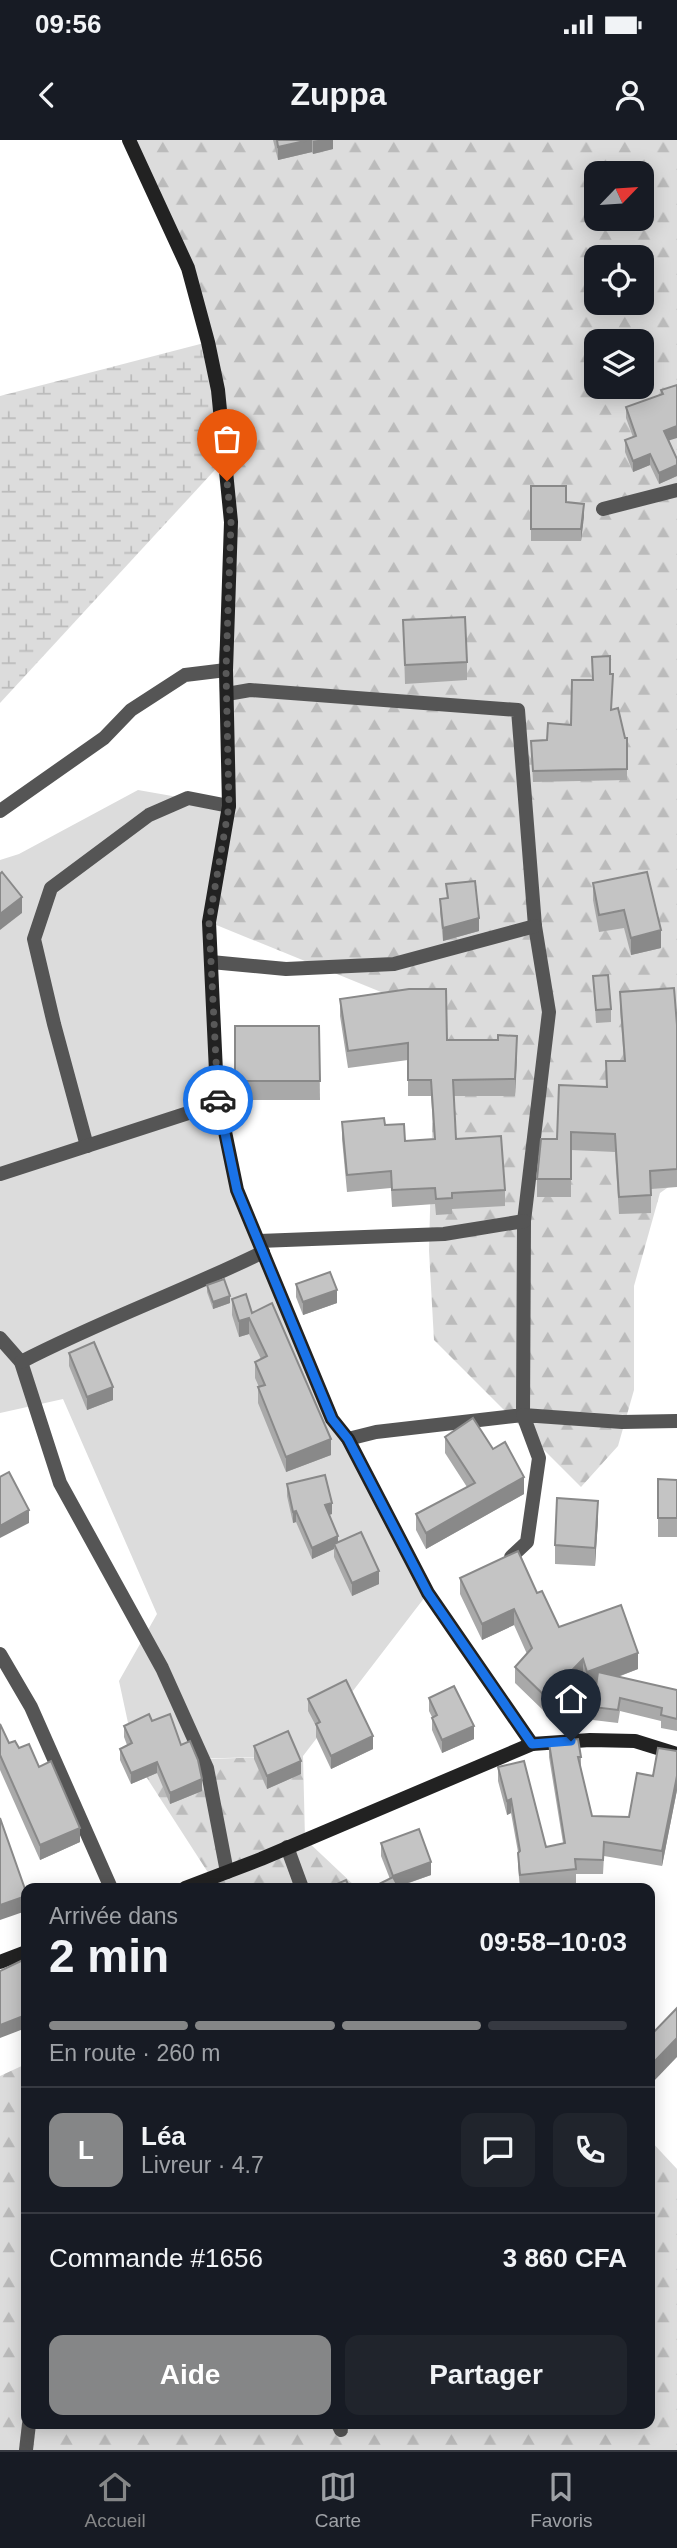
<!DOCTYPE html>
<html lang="fr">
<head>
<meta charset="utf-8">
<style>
	body { margin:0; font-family:Helvetica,sans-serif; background:#20242c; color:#f1f3f6; height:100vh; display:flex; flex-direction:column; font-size:26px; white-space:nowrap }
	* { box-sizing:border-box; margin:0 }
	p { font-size:23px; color:#9ea1a6 }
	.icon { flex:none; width:38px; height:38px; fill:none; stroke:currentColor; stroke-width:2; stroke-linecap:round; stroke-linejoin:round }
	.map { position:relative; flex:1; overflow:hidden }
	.panel { position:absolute; left:21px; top:1743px; width:634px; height:546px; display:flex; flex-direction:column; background:#171b24; border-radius:14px; box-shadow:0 4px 18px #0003 }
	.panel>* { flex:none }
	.needle { width:46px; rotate:65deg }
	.buttons { position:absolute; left:584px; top:21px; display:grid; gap:14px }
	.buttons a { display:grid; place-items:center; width:70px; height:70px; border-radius:14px; background:#171b24; box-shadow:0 4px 18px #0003; font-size:35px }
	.pin { position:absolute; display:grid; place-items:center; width:60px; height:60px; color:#fff; margin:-72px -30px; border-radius:50% 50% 50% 0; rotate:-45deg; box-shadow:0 0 7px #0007 }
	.pin .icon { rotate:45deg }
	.courier { position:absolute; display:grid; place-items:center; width:70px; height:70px; margin:-35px; border:5px solid #1a73e8; border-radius:50%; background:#fff; color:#222; box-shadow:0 2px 9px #0007 }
	.summary em { font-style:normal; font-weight:700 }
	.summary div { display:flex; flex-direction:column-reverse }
	.summary { display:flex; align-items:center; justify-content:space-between; height:119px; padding:0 28px }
	h1 { font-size:46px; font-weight:700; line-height:52px }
	.bar { display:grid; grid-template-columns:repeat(4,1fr); gap:10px 7px; align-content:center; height:84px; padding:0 28px }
	.bar i { height:9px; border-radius:5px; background:#363941 }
	.bar .current { background:#858687 }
	.bar p { grid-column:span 4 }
	.line { display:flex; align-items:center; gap:18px; padding:0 28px; border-top:2px solid #363941 }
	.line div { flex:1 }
	.round { display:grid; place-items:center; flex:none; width:74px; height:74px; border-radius:14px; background:#20242c }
	.cta { display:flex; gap:14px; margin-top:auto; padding:14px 28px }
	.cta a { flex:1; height:80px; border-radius:14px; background:#858687; color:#fff; font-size:28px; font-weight:700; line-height:80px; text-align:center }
	.cta a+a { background:#20242c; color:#f1f3f6 }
	.status { display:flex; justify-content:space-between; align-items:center; height:49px; padding:0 35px; background:#171b24; direction:ltr }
	.status svg { height:19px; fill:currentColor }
	header { display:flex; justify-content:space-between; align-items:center; height:91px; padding:0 28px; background:#171b24; font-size:32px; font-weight:700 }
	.tab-bar { display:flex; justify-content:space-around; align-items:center; height:98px; border-top:2px solid #363941; background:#171b24; font-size:19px; color:#9ea1a6 }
	.tab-bar a { display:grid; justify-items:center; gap:4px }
	.tab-bar .current { color:#858687 }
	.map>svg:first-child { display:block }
	.grass { fill:#dcdcdc }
	.forest { fill:url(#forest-firs); fill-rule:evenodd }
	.wetland { fill:url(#wetland-marsh) }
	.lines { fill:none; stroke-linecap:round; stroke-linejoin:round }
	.street { stroke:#555; stroke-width:14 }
	.secondary { stroke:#222; stroke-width:14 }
	.wall { fill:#a9a9a9 }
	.shaded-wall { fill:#898989 }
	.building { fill:#c4c4c4; stroke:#898989; stroke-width:2 }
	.done { stroke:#595959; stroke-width:7; stroke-dasharray:0 12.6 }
	.route { stroke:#1a73e8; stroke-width:9 }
</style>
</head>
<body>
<div class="status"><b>09:56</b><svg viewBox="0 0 49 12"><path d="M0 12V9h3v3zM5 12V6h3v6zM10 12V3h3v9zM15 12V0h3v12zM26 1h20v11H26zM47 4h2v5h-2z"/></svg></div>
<header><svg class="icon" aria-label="back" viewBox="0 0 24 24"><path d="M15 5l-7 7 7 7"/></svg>Zuppa<svg class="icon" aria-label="person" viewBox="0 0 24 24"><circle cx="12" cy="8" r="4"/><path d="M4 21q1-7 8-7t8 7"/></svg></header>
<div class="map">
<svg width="677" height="2310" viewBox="0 0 677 2310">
	<defs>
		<pattern id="forest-firs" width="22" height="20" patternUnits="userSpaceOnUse" patternTransform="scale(1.75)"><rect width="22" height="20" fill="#dcdcdc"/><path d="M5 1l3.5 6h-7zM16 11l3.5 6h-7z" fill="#bbb"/></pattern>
		<pattern id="wetland-marsh" width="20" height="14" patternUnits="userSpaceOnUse" patternTransform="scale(1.75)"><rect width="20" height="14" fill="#dcdcdc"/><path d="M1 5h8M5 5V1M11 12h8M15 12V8" fill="none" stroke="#bbb"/></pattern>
	</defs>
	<rect width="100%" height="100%" fill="#fff"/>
	<!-- grass -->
	<polygon class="grass" points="138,650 229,666 209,782 217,953 237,1050 332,1279 428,1453 303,1616 136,1620 119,1541 157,1474 63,1259 0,1273 0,720 19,714"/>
	<!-- forest -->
	<g class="forest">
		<path d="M129 0H677V1041L660 1053 634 1146V1250L618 1306 581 1347 434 1200 429 1111 435 874 209 782 229 666 218 528 231 382 224 320 188 128ZM597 33H642V79H597ZM597 117H642V163H597ZM597 201H642V247H597Z"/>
		<polygon points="303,1616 305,1699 357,1748 218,1748 136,1621"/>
		<polygon points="26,1924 26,2284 649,2284 649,1999 677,2029 677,2310 0,2310 0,1936"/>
	</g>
	<!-- wetland -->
	<polygon class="wetland" points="208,202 224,320 0,563 0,256"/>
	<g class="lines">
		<!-- street -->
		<g class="street">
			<polyline points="603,369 677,350"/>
			<polyline points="227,554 250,550 518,570 535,786 549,872 524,1081 523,1275 376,1292 348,1299"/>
			<polyline points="0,671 104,598 131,570 185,535 226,530"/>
			<polyline points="211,822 286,829 394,824 535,786"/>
			<polyline points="87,1006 54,884 34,799 51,748 149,675 188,658 229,666"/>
			<polyline points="0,1034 219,963"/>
			<polyline points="259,1101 444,1094 524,1081"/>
			<polyline points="0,1198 21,1222 60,1343 162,1528 207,1628 227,1732"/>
			<path d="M21 1222C100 1181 184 1151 263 1112"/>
			<polyline points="511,1417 527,1402 539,1318 523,1275 622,1282 677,1281"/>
			<polyline points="0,1514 31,1567 111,1748"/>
			<polyline points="287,1707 302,1748"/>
			<polyline points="338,2284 341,2290"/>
			<polyline points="26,2310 29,2284"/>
		</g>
		<!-- secondary -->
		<g class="secondary">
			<polyline points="129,0 188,128 208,202 218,250 231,382 226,530 229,666 209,782 217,953 237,1050 332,1279 348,1299 428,1453 532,1604"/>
			<polyline points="185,1748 261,1719 532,1604 590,1600 635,1601 677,1614"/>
			<polyline points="0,1822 26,1812"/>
		</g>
	</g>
	<!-- wall -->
	<g class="wall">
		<polygon points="273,0 333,0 333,9 313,14 312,12 278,20"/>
		<polygon points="677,245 669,300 677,319 677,336 659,344 650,325 633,332 625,312 625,300 633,297 626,278 626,267 661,255 661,250"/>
		<polygon points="531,346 566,362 584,376 581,401 531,401"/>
		<polygon points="403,480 467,522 467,540 405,544"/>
		<polygon points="610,534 613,545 611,570 625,598 627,598 627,640 533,642 531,601 547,600 571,585 592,540"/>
		<polygon points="593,743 661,790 661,808 631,815 624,788 599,792 593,760"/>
		<polygon points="446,744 479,791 443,801 440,772 440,759 447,758"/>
		<polygon points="593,836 611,869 611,882 596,883"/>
		<polygon points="620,852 677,885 677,1047 651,1049 651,1073 619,1074 615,1012 571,1010 571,1057 537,1057 537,1039 606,947 624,921 620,870"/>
		<polygon points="340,859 447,900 517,912 515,956 454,956 456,999 505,1050 505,1066 452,1069 452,1074 436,1075 435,1064 392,1067 391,1048 347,1052 342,999 342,982 385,985 405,1001 434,999 431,956 408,956 408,920 348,928 340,876"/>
		<polygon points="235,886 319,886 320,960 235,960"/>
		<polygon points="296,1144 337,1163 303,1175 296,1157"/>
		<polygon points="207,1145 230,1163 213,1169 207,1152"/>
		<polygon points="232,1159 252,1173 331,1315 286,1332 258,1263 258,1247 259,1247 255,1238 255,1222 261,1219 249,1194 239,1197 232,1175"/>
		<polygon points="69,1213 113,1260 87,1270 69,1226"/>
		<polygon points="445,1297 524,1354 426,1409 416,1390 416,1374 467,1347 445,1313"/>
		<polygon points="658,1339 677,1340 677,1397 658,1397"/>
		<polygon points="287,1344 332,1374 329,1375 338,1402 379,1444 352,1456 334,1417 334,1409 312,1419 296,1382 293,1383 287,1356"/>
		<polygon points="598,1379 595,1426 555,1424 555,1405"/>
		<polygon points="460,1438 537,1453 559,1487 638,1529 618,1537 677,1550 677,1591 661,1588 661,1581 620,1571 618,1583 593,1580 593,1567 596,1545 587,1548 583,1535 546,1573 515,1543 515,1527 527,1514 514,1485 482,1500 460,1454"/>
		<polygon points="429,1558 474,1599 442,1613 432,1590 432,1577 429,1571"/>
		<polygon points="308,1559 373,1609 331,1629 316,1597 316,1586 308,1571"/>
		<polygon points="152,1581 181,1605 202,1651 170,1664 157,1633 131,1644 120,1620 120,1609 127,1605 124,1597 124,1586"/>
		<polygon points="0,1584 9,1603 19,1608 39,1627 80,1702 40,1720 0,1630"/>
		<polygon points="549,1603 581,1617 581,1628 592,1676 629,1677 653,1636 677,1611 677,1650 662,1726 604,1716 603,1734 576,1734 576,1744 520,1748 518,1727 518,1712 511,1673 507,1675 498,1641 498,1627 546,1707 563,1703 549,1617"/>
		<polygon points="254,1606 301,1634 267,1649 254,1619"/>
		<polygon points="381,1703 431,1735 398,1747 390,1739 381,1716"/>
		<polygon points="677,1868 653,1942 649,1939 649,1897"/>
	</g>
	<!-- shaded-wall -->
	<g class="shaded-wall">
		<polygon points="309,0 312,0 312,12 278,20 278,7"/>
		<polygon points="318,0 333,0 333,9 313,14 313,1"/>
		<polygon points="677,286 677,298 664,302 664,291"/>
		<polygon points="650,314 650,325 633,332 633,321"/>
		<polygon points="677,325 677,336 659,344 659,333"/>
		<polygon points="584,364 584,376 581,401 581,389"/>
		<polygon points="22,757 22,773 0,790 0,774"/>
		<polygon points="479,778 479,791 443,801 443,788"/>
		<polygon points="661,790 661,808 631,815 631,798"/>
		<polygon points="517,896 517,912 515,956 515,939"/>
		<polygon points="337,1150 337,1163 303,1175 303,1162"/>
		<polygon points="230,1156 230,1163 213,1169 213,1162"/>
		<polygon points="249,1178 249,1194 239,1197 239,1181"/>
		<polygon points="113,1247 113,1260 87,1270 87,1257"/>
		<polygon points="331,1299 331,1315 286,1332 286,1317"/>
		<polygon points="524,1337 524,1354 426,1409 426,1393"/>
		<polygon points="598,1361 598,1379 595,1426 595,1408"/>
		<polygon points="332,1363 332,1374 325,1376 325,1365"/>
		<polygon points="29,1370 29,1383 0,1398 0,1386"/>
		<polygon points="296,1371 296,1382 293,1383 293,1372"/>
		<polygon points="338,1396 338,1407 334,1404 334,1409 312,1419 312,1408"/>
		<polygon points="379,1431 379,1444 352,1456 352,1443"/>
		<polygon points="514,1469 514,1485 482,1500 482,1484"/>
		<polygon points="638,1513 638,1529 587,1548 587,1532"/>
		<polygon points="583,1519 583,1535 546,1573 546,1557"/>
		<polygon points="474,1586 474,1599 442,1613 442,1600"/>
		<polygon points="373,1596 373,1609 331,1629 331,1616"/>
		<polygon points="301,1621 301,1634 267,1649 267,1636"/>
		<polygon points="157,1622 157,1633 131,1644 131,1633"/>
		<polygon points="677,1636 677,1650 662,1726 662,1711"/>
		<polygon points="202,1639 202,1651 170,1664 170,1653"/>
		<polygon points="511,1659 511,1673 507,1675 507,1661"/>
		<polygon points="80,1688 80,1702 40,1720 40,1705"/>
		<polygon points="431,1722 431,1735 393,1748 393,1736"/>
		<polygon points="26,1756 26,1771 0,1780 0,1765"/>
		<polygon points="26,1875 26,1888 0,1898 0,1885"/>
		<polygon points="677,1898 677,1917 653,1942 653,1923"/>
	</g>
	<!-- building -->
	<g class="building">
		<polygon points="277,0 309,0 278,7"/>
		<polygon points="677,245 677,286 664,291 677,319 677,325 659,333 650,314 633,321 625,300 636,296 626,267 663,254 661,250"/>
		<polygon points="531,346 566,346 566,362 584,364 581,389 531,389"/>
		<polygon points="465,477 467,522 405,525 403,480"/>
		<polygon points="610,516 610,534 613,534 611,570 618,568 625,598 627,598 627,629 533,631 531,601 547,600 548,583 571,585 572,540 593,540 592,517"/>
		<polygon points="2,732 22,757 0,774 0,734"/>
		<polygon points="647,732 661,790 631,798 624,770 599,775 593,743"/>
		<polygon points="475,741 479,778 443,788 440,759 448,758 446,744"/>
		<polygon points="608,835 611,869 596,870 593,836"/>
		<polygon points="674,848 677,885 677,1029 650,1031 651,1055 619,1057 615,994 571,992 571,1039 537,1039 541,999 557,999 559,945 607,947 606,921 625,921 620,852"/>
		<polygon points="409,849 446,849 447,900 498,900 498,895 517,896 515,939 453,940 456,999 501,996 505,1050 452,1053 452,1058 436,1059 435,1048 392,1050 391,1031 347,1035 342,982 384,978 385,985 404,984 405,1001 435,999 431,940 408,940 408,903 348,911 340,859"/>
		<polygon points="235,886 319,886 320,941 235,941"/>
		<polygon points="330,1132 337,1150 303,1162 296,1144"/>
		<polygon points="224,1139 230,1156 213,1162 207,1145"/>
		<polygon points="246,1154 252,1173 272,1163 331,1299 286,1317 258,1247 265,1245 255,1222 267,1216 249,1178 239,1181 232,1159"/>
		<polygon points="94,1202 113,1247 87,1257 69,1213"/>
		<polygon points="473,1278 493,1309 505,1302 524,1337 426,1393 416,1374 475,1343 445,1297"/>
		<polygon points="9,1332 29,1370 0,1386 0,1337"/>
		<polygon points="325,1335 332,1363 325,1365 338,1396 312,1408 296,1371 293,1372 287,1344"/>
		<polygon points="658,1339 677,1340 677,1378 658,1378"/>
		<polygon points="557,1358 598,1361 595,1408 555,1405"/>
		<polygon points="361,1392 379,1431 352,1443 334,1404"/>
		<polygon points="518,1411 537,1453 542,1451 559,1487 621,1465 638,1513 587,1532 583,1519 546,1557 515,1527 532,1508 514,1469 482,1484 460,1438"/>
		<polygon points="598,1532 677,1550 677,1579 661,1575 662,1568 620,1558 618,1570 593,1567"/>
		<polygon points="346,1540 373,1596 331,1616 316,1584 320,1582 308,1559"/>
		<polygon points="454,1546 474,1586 442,1600 432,1578 437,1575 429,1558"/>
		<polygon points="149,1574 152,1581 170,1574 181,1605 190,1601 198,1620 202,1639 170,1653 157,1622 131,1633 120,1609 132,1603 124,1586"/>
		<polygon points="0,1584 9,1603 15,1601 19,1608 29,1604 39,1627 51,1621 80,1688 40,1705 0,1615"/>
		<polygon points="288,1591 301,1621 267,1636 254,1606"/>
		<polygon points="578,1599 581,1617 578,1617 592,1676 629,1677 637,1633 653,1636 658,1608 677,1611 677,1636 662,1711 604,1702 603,1720 575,1719 576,1729 520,1735 518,1713 520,1711 511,1659 507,1661 498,1627 524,1621 546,1707 565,1703 549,1603"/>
		<polygon points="0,1678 26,1752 26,1756 0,1765"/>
		<polygon points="419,1689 431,1722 393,1736 381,1703"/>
		<polygon points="393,1737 399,1748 371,1748"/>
		<polygon points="346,1740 350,1748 331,1748 330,1747"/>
		<polygon points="25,1819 26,1822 26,1875 0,1885 0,1831"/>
		<polygon points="677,1868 677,1898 653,1923 649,1920 649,1897"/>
	</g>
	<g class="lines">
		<!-- done -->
		<polyline class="done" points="218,960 209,782 229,666 226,530 231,382 227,341"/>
		<!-- route -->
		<polyline class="route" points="218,960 237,1050 332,1279 348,1299 428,1453 532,1604 571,1601"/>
	</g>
</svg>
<div class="buttons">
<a><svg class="needle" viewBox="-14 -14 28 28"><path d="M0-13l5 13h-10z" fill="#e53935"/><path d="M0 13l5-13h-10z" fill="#9ea1a6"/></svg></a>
<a><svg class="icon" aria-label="locate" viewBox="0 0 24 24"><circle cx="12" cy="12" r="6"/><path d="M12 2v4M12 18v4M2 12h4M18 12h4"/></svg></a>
<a><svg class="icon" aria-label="layers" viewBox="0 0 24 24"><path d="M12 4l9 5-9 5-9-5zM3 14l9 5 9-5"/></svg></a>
</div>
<div class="pin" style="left:227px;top:341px;background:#ea580c"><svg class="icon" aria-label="bag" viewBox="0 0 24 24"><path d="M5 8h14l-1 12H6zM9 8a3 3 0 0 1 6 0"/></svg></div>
<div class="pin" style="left:571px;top:1601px;background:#1f2937"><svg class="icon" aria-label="home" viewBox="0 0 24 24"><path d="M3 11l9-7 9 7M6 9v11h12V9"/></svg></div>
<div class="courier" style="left:218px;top:960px"><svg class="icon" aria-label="car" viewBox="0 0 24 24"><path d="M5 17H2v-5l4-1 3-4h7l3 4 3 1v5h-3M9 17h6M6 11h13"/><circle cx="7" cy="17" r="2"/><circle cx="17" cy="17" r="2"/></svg></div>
<section class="panel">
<div class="summary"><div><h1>2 min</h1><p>Arrivée dans</p></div><em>09:58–10:03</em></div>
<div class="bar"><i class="current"></i><i class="current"></i><i class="current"></i><i></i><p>En route · 260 m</p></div>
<div class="line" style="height:126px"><b class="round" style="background:#858687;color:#fff">L</b><div><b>Léa</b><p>Livreur · 4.7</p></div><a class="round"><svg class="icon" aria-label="chat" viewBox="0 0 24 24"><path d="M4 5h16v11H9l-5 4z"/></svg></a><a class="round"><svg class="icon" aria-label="phone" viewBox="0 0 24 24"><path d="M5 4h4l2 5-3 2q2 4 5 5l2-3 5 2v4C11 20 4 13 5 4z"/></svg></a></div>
<div class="line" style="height:91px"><div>Commande #1656</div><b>3 860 CFA</b></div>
<div class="cta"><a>Aide</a><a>Partager</a></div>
</section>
</div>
<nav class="tab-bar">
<a class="current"><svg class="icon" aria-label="home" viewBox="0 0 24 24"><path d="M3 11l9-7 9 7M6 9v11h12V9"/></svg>Accueil</a>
<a><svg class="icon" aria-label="map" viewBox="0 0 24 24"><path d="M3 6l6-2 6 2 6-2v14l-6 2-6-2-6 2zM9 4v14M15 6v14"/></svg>Carte</a>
<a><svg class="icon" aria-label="saved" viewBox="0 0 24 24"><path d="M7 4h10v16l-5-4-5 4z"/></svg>Favoris</a>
</nav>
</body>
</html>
